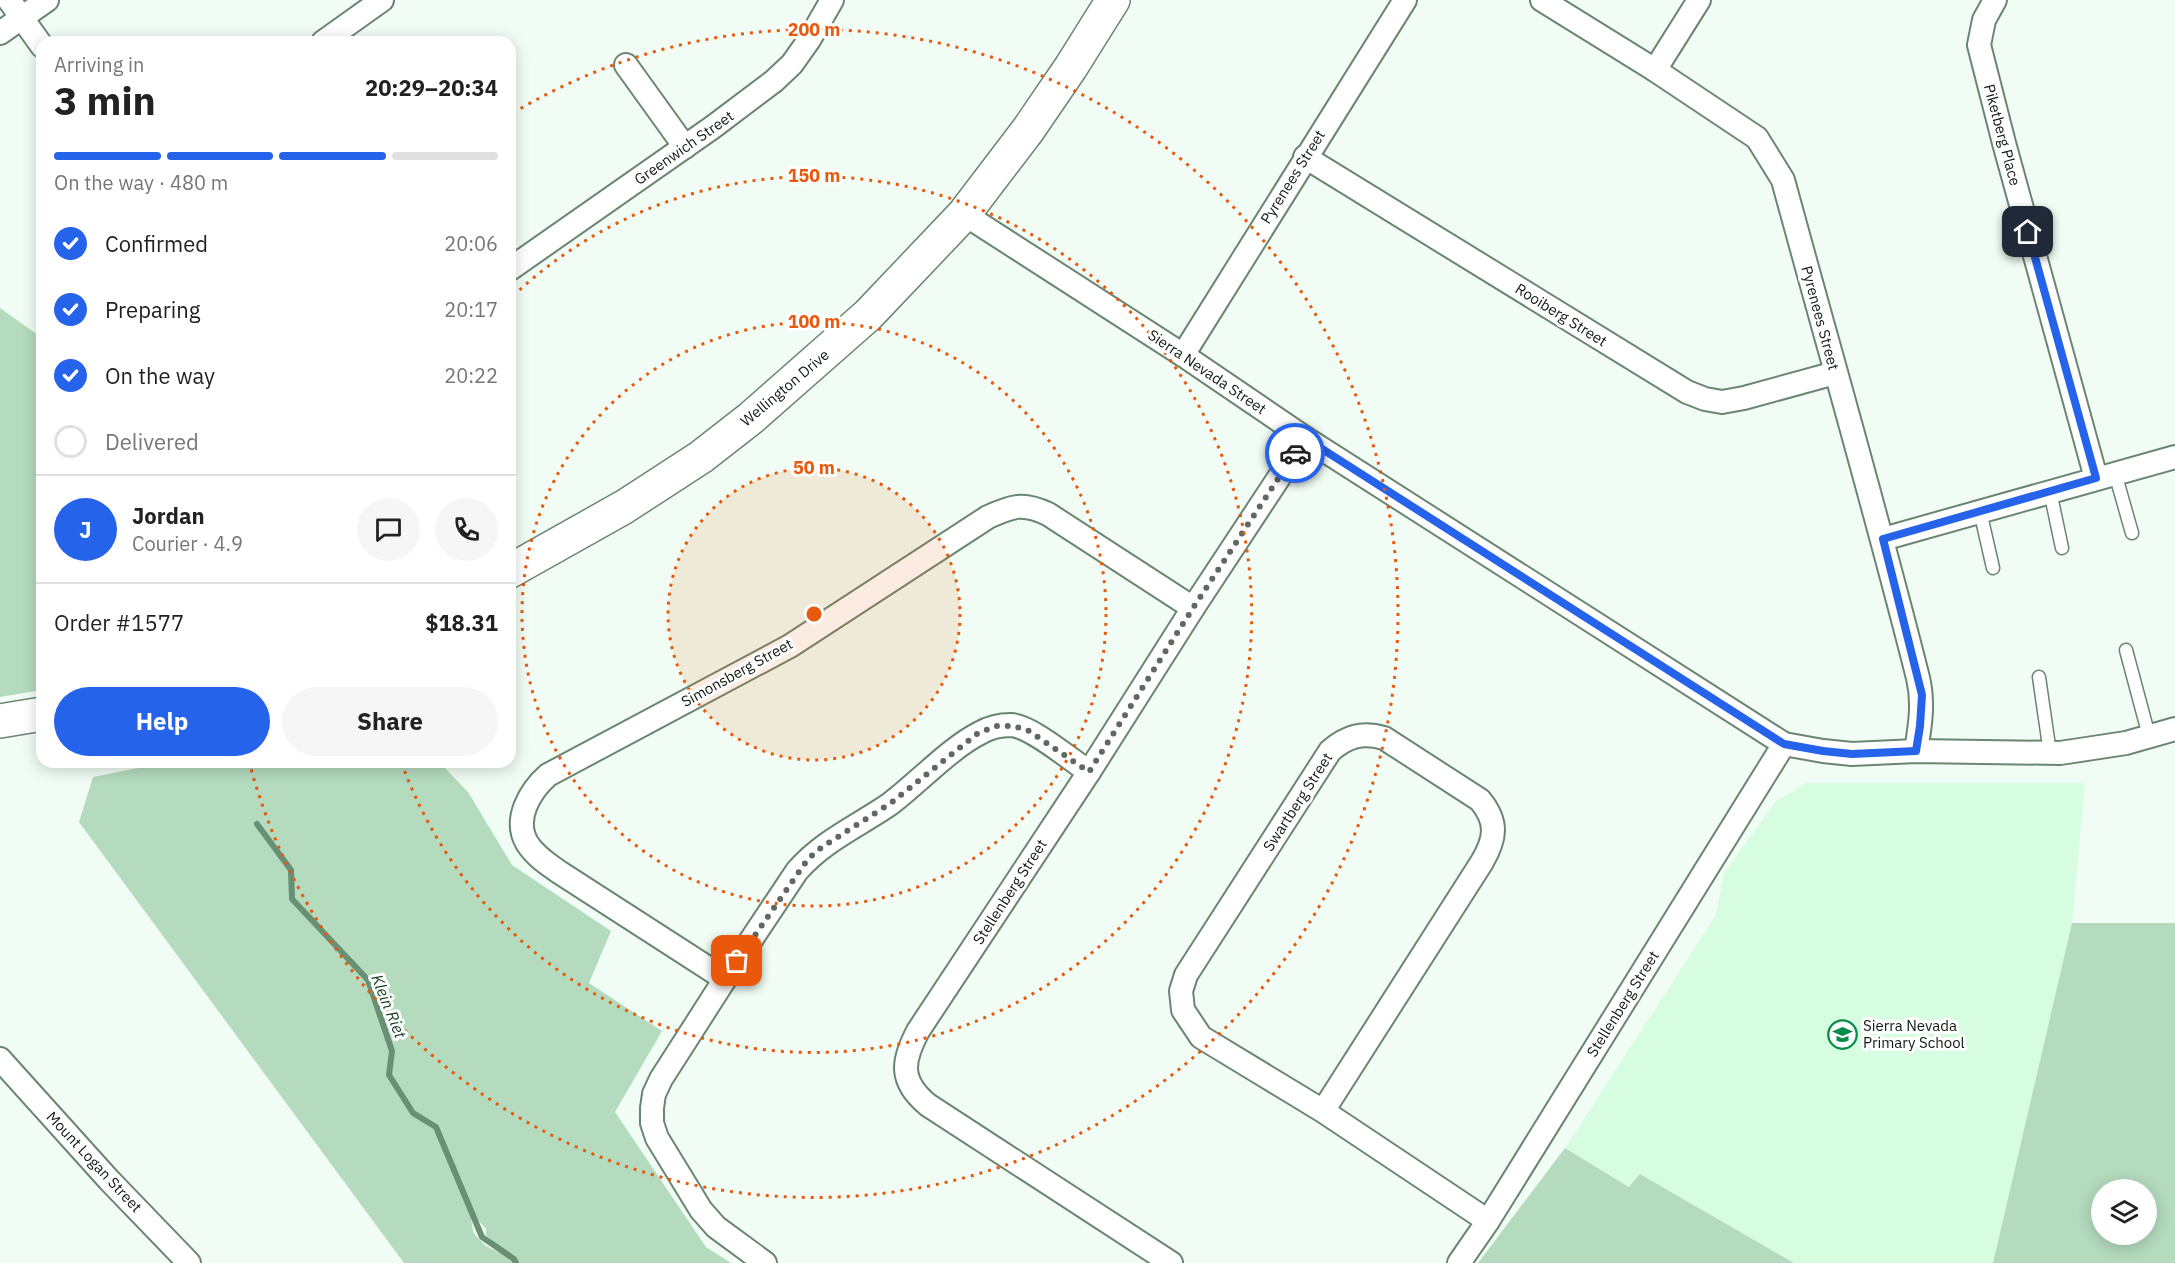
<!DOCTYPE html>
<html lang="en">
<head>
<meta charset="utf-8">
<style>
	body { margin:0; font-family:"IBM Plex Sans",sans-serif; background:#f6f6f6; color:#222; height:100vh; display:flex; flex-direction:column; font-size:22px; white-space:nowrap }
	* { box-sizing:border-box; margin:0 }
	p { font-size:20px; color:#767676 }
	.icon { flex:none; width:33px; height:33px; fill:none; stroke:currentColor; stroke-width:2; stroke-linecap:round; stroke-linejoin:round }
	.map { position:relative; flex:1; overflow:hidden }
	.drawer { position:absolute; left:36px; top:36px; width:480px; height:732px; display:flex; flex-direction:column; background:#fff; border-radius:18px; box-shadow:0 3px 15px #0003 }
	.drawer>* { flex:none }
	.tools { position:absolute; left:2091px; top:1179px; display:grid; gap:12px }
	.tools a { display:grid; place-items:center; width:66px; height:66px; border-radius:50%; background:#fff; box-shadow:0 3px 15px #0003; font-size:30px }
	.pin { position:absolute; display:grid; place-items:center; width:51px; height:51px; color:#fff; margin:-26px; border-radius:12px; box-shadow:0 3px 9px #0006 }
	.courier { position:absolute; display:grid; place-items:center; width:60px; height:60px; margin:-30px; border:4px solid #2563eb; border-radius:50%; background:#fff; color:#222; box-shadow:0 2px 8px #0007 }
	.summary em { font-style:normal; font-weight:800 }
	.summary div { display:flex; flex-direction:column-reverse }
	.summary { display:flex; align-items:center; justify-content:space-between; height:102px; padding:0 18px }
	h1 { font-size:39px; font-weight:800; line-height:45px }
	.bar { display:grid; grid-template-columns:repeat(4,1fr); gap:9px 6px; align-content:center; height:72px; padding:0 18px }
	.bar i { height:8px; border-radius:4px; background:#e0e0e0 }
	.bar .active { background:#2563eb }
	.bar p { grid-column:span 4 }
	.line { display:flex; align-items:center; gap:15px; padding:0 18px; border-top:2px solid #e0e0e0 }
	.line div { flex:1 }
	.round { display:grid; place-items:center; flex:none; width:63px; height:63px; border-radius:32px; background:#f6f6f6 }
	ol { padding:0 18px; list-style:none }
	li { display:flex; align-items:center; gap:18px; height:66px }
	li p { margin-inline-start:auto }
	li .icon { padding:6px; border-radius:50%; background:#2563eb; color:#fff; stroke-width:4 }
	li:last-child { color:#767676 }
	li i { width:33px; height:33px; border:3px solid #e0e0e0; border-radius:50% }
	.cta { display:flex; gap:12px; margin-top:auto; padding:12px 18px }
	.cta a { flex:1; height:69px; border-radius:36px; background:#2563eb; color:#fff; font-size:24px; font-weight:800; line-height:69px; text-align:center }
	.cta a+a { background:#f6f6f6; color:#222 }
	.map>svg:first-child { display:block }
	.built { fill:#d7fde0 }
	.green { fill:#b4dbbe; fill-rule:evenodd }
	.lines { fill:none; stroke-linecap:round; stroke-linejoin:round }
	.stream { stroke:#689074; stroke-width:6 }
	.lane-casing { stroke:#6a8671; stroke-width:15 }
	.street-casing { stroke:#6a8671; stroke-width:26 }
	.secondary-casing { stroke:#6a8671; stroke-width:36 }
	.lane { stroke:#fff; stroke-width:12 }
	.street { stroke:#fff; stroke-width:22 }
	.secondary { stroke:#fff; stroke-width:33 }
	.done { stroke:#5f6962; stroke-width:6; stroke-dasharray:0 10.8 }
	.route { stroke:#2563eb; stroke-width:8 }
	.ring { fill:none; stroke:#e8590c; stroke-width:3; stroke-dasharray:3 6 }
	.labels { text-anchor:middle; stroke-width:6; stroke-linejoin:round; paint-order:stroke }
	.street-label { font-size:15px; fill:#101a13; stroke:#fff }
	.poi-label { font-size:15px; fill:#101a13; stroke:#fff; text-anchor:start }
	.water-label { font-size:16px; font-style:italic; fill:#113a21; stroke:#fff }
	.centre { fill:#e8590c; stroke:#fff; stroke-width:3 }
	.ring-label { font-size:18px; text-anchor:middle; font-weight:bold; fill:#e8590c; stroke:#fff; stroke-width:6; stroke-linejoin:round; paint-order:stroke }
</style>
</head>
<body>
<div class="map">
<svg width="2175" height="1263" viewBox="0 0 2175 1263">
	<rect width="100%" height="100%" fill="#f1fdf4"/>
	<!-- built -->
	<polygon class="built" points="1807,783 2085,783 2072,923 1993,1263 1794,1263 1640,1174 1630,1187 1565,1148 1716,915 1724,873 1776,801"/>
	<!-- green -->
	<g class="green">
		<polygon points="0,308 42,338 42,690 0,697"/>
		<path d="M168 762H439L468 792 512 865 611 931 589 983 662 1031 615 1112 706 1247 731 1263H404L79 822 93 777ZM469 1203 477 1219 486 1229V1235L496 1244 498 1250 507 1253 508 1257 486 1246 476 1236 473 1231Z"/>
		<path d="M2072 923H2175V1263H1993ZM2102 1190H2146V1234H2102Z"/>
		<polygon points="1565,1148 1629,1187 1640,1174 1794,1263 1478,1263"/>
	</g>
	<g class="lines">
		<!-- stream -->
		<polyline class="stream" points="257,824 291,870 292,899 368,980 392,1051 389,1075 413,1113 436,1127 482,1237 514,1259 516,1263"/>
		<defs>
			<g id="lane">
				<polyline points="2115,473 2132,533"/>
				<polyline points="2050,491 2062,548"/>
				<polyline points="1980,511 1993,568"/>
				<polyline points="2126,650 2149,736"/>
				<polyline points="2039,677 2050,753"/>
			</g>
			<g id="street">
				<polyline points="9,0 42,46"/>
				<path d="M1542 0 1655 70 1757 138 1783 180C1828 346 1876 511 1918 678 1924 703 1920 726 1916 751"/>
				<polyline points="1995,0 1984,20 1979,45 2004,143 2096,478"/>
				<polyline points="0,33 47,0"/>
				<polyline points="323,42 382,0"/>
				<polyline points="626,65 685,147"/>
				<polyline points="1655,70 1699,0"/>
				<polyline points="1305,157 1687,392 1705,399 1722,402 1744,398 1835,373"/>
				<polyline points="964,214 1183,355 1305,438 1784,744 1823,751 1852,754 1916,751 2060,753 2126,743 2175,729"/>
				<polyline points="510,269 713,127 774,81 792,64 809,40 832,0"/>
				<polyline points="1183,355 1405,0"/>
				<polyline points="1883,539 2175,457"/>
				<path d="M725 979 559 872C548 864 535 856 527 843 513 819 530 791 548 775L790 646 988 517C1012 506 1023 502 1048 514L1193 608"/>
				<polyline points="0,1059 109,1180 189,1263"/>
				<path d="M1323 1111 1482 862C1496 838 1498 822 1480 800L1384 738C1362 732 1347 736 1330 751L1186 975 1181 991 1183 1010 1201 1037 1323 1111 1488 1221"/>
				<path d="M765 1263 716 1227 701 1210 657 1138 652 1123V1108L654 1094 661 1079 725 979 797 871C823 841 858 826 890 804 918 783 950 748 980 733 990 727 999 725 1011 725 1031 726 1071 760 1089 772"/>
				<path d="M1171 1263 928 1105C899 1081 902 1061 918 1031L1089 772 1193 608 1305 438"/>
				<polyline points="1459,1263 1488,1221 1784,744"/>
			</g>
			<g id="secondary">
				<polyline points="510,571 624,507 701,457 751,418 868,315 964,214 1028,130 1071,67 1113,0"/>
				<polyline points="0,721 42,714"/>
			</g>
		</defs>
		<!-- lane casing -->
		<use href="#lane" class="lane-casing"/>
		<!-- street casing -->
		<use href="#street" class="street-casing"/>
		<!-- secondary casing -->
		<use href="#secondary" class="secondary-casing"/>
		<!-- lane -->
		<use href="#lane" class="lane"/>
		<!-- street -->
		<use href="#street" class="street"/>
		<!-- secondary -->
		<use href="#secondary" class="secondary"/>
	</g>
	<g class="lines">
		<!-- done -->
		<polyline class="done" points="737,961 808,859 822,847 891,803 978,733 997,726 1014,726 1029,731 1089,772 1193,608 1295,453"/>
		<!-- route -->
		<polyline class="route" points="1295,453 1305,438 1784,744 1823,751 1852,754 1916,751 1920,726 1922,695 1883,539 2096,478 2028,232"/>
	</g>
	<!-- distance rings -->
	<circle cx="814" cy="614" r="146" fill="#e8590c" fill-opacity=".12"/>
	<g class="ring">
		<circle cx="814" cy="614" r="146"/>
		<circle cx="814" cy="614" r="292"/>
		<path d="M513 296A438 438 0 1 1 402 764"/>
		<path d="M513 113A584 584 0 1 1 250 765"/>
	</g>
	<!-- icons -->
	<defs>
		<symbol id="school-ring" viewBox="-11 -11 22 22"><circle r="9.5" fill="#fff" stroke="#058c4a" stroke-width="1.5"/><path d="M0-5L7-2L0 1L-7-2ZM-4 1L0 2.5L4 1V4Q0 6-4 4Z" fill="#058c4a"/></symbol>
	</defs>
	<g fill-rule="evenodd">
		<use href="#school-ring" x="1826" y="1018" width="33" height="33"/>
	</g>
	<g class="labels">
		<!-- street labels -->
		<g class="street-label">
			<text transform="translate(2002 135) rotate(75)" y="5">Piketberg Place</text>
			<text transform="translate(684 148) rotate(-35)" y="5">Greenwich Street</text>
			<text transform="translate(1293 177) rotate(-58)" y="5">Pyrenees Street</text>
			<text transform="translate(1561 315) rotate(32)" y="5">Rooiberg Street</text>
			<text transform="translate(1820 318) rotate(75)" y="5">Pyrenees Street</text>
			<text transform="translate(1207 372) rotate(34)" y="5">Sierra Nevada Street</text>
			<text transform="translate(785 388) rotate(-40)" y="5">Wellington Drive</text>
			<text transform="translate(737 673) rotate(-29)" y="5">Simonsberg Street</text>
			<text transform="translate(1298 802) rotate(-57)" y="5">Swartberg Street</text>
			<text transform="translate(1010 892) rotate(-57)" y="5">Stellenberg Street</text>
			<text transform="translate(1623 1004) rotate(-58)" y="5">Stellenberg Street</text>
			<text transform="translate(94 1162) rotate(47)" y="5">Mount Logan Street</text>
		</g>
		<!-- poi labels -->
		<g class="poi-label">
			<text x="1863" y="1031">Sierra Nevada<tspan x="1863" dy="17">Primary School</tspan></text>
		</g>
		<!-- water labels -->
		<g class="water-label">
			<text transform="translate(389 1006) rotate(68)" y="6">Klein Riet</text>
		</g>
	</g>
	<circle cx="814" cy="614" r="9" class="centre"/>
	<g class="ring-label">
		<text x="814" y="36">200 m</text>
		<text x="814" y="182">150 m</text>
		<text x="814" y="328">100 m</text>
		<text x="814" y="474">50 m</text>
	</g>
</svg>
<div class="tools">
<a><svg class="icon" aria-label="layers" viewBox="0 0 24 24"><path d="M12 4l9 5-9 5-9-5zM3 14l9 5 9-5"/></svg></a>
</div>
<div class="pin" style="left:737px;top:961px;background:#ea580c"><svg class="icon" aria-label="bag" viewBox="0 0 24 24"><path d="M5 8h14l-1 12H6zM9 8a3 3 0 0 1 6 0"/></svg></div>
<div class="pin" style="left:2028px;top:232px;background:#1f2937"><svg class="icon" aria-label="home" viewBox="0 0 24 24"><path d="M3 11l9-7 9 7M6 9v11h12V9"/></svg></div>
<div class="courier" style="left:1295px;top:453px"><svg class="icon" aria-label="car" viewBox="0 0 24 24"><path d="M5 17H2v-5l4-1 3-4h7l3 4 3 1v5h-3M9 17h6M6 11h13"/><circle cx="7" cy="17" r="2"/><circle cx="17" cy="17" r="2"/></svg></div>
<section class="drawer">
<div class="summary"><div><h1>3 min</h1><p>Arriving in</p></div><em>20:29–20:34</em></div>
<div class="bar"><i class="active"></i><i class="active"></i><i class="active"></i><i></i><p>On the way · 480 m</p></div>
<ol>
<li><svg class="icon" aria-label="check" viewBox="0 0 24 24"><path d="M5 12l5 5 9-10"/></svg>Confirmed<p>20:06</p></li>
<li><svg class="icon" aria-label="check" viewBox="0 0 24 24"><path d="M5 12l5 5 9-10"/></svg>Preparing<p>20:17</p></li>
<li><svg class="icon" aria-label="check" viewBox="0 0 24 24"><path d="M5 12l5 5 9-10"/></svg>On the way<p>20:22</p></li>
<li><i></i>Delivered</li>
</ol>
<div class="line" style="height:108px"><b class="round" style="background:#2563eb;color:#fff">J</b><div><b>Jordan</b><p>Courier · 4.9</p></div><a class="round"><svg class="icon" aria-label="chat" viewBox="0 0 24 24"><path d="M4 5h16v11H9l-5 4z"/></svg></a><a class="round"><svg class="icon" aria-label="phone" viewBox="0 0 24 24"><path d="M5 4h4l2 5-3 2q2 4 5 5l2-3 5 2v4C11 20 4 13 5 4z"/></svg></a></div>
<div class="line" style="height:78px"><div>Order #1577</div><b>$18.31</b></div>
<div class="cta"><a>Help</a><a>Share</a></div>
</section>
</div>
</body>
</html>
